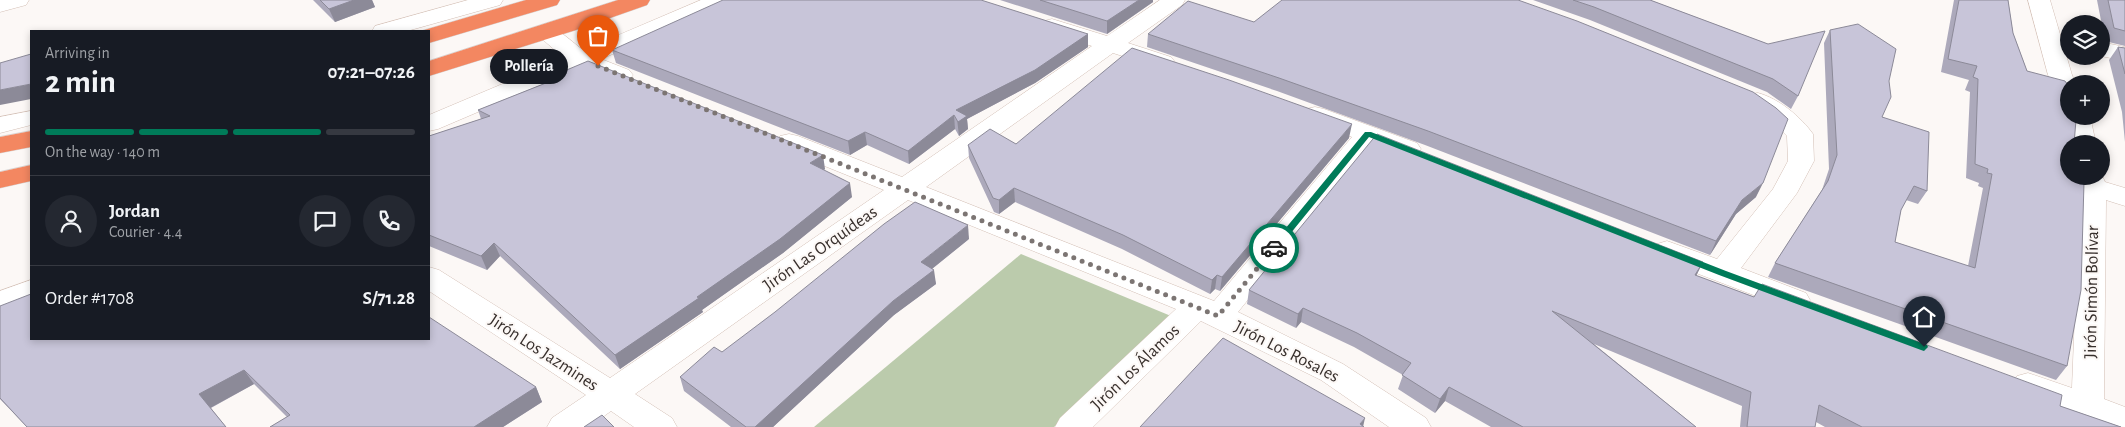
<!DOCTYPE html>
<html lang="en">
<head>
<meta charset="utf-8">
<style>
	body { margin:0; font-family:"Alegreya Sans",sans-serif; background:#242831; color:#f1f3f6; height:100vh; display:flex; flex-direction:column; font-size:19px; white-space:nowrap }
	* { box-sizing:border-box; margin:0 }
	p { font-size:16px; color:#9ea1a6 }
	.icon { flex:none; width:28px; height:28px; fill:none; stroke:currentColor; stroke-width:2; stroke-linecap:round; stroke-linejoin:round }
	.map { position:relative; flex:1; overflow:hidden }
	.drawer { position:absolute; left:30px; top:30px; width:400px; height:310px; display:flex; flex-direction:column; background:#171b24; border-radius:0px; box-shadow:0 2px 8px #0003 }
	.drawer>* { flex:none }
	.fabs { position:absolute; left:2060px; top:15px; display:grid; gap:10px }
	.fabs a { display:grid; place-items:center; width:50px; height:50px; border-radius:50%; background:#171b24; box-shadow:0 2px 8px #0003; font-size:25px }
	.pin { position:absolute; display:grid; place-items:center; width:42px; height:42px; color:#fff; margin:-51px -21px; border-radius:50% 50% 50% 0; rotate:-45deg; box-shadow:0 0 5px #0007 }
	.pin .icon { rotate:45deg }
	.courier { position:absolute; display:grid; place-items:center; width:50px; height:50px; margin:-25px; border:4px solid #007b59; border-radius:50%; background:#fff; color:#222; box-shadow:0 1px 6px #0007 }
	.bubble { position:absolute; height:35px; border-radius:18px; background:#171b24; box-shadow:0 2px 8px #0003; font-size:16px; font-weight:700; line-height:35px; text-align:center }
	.headline em { font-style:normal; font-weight:700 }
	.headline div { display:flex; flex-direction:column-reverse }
	.headline { display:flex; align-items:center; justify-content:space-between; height:85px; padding:0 15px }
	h1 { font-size:32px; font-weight:700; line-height:38px }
	.bar { display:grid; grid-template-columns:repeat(4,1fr); gap:8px 5px; align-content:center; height:60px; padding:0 15px }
	.bar i { height:6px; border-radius:4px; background:#363941 }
	.bar .selected { background:#007b59 }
	.bar p { grid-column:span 4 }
	.line { display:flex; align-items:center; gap:12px; padding:0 15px; border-top:1px solid #363941 }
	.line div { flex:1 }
	.round { display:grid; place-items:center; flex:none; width:52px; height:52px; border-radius:26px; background:#242831 }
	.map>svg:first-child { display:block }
	.green { fill:#bbcbac }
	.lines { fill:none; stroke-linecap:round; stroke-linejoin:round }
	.street-casing { stroke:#d3bfb5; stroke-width:1 }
	.highway-casing { stroke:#d7d5d5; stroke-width:1 }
	.street { fill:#fff; fill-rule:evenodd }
	.highway { fill:#f38761; fill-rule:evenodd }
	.wall { fill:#aca9bb }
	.shaded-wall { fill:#8c8a98 }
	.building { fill:#c8c5d9; stroke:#8c8a98 }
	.route { fill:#007b59 }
	.done { stroke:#7c7573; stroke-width:5; stroke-dasharray:0 9 }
	.labels { text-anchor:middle; stroke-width:4; stroke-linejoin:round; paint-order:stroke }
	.street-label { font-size:18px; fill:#372f2c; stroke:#fcf8f6 }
</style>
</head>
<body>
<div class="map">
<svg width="2125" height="427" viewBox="0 0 2125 427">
	<rect width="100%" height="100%" fill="#fcf8f6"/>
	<!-- green -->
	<polygon class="green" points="1021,254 1171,316 1054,427 814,427"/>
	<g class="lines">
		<defs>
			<g id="street">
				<polygon points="0,0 29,0 26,5 0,12"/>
				<polygon points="468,0 503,0 500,5 407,31 372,31 375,26"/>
				<path d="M701 0H731L728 5 601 59 629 70 633 75 629 80C613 84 596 74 581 68L438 129 429 131V115L564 58 534 32 537 27C555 23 569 40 583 50Z"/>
				<polygon points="1160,0 1185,0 1182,5 1128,43 1171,57 1175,62 1171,67 1163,69 1113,53 926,187 1214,301 1352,137 1306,119 1303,114 1306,109 1315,107 1324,109 1417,143 1421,149 1417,155 1408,157 1373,145 1238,312 1343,364 1426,418 1431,427 1389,427 1321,380 1201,321 1093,427 1055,427 1060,418 1176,309 908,200 635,394 672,418 677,427 634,427 611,411 589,427 547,427 552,418 586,395 429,291 429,267 439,270 610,378 884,190 780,148 776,142 780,136 789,134 798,136 902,177 1092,46 1044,31 1041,26 1044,21 1052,19 1107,36"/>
				<polygon points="2028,0 2050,0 2072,75 2076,84 2069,84 2069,100 2060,98 2048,75"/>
				<polygon points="2101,42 2125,47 2125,61 2101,56"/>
				<path d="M1758 93C1778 98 1801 117 1813 134L1814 161 1797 193 1741 268 1806 293 1810 300 1806 307 1795 311 1657 258 1653 251 1657 244 1667 241 1717 259 1773 189 1788 161 1787 136 1771 120 1749 105 1746 100 1749 95Z"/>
				<polygon points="31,111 31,125 0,133 0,117"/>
				<polygon points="2068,111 2069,116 2090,116 2096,144 2070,144 2065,116"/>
				<path d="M2101 173 2105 182 2125 188V206L2106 200 2104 399 2125 407V427C2090 427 2050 406 2017 394L2012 385 2017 376 2028 373 2072 388 2080 187 2077 176H2101Z"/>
				<polygon points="31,280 31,302 0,314 0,291"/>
			</g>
			<g id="highway">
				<polygon points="526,0 560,0 557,5 429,43 429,31 421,31"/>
				<polygon points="618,0 650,0 647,5 576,30 429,76 429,61"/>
				<polygon points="31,131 31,147 0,153 0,137"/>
				<polygon points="31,165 31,181 0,188 0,172"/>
			</g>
		</defs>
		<!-- street casing -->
		<use href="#street" class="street-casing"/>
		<!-- highway casing -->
		<use href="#highway" class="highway-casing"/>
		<!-- street -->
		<use href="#street" class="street"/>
		<!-- highway -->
		<use href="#highway" class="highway"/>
	</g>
	<!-- wall -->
	<g class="wall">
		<polygon points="313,0 372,0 375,7 335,22"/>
		<polygon points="1000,0 1153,0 1153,2 1107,34"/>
		<polygon points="1533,0 1650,0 1768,44 1798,96 1791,109 1767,92 1590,20"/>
		<polygon points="1954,0 2008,0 2013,33 2027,71 2069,144 2067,366 2056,380 1768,277 1775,263 1822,190 1829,169 1824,43 1830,30 1927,191 1918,204 1906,200 1901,210 1895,242 1968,266 1983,188 1978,186 1979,183 1966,178 1970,92 1965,90 1969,80 1941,72"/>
		<polygon points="2097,0 2125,0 2125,46 2105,41"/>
		<polygon points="1088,34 1088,47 1035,83 967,119 968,129 959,136 955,129 909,164 867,145 850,155 616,63 612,50"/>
		<polygon points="1148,34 1756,197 1736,214 1710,255 1425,145 1277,91 1147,47"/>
		<polygon points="2118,47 2125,48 2125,142 2122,112 2109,60"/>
		<polygon points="550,77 825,169 824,170 852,197 783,253 702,310 703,312 620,369 500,256 487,270 429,246 429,136 481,119 478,110 551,81"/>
		<polygon points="1349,138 1220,291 1215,289 1210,294 1122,249 1015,202 999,214 994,212 969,158 968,145"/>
		<polygon points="969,239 932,269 936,284 894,315 773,427 731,427 684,391 680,377 722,352"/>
		<polygon points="1703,262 1696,276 1754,297 2060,406 2121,427 1825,427 1816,422 1815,427 1740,427 1742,406 1594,344 1696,427 1491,427 1445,401 1435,413 1398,389 1403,375 1354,347 1301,322 1296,328 1247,304 1249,290"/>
		<polygon points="31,294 536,387 542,402 503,427 270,427 287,417 254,384 211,408 226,427 27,427 0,399"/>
	</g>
	<!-- shaded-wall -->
	<g class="shaded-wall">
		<polygon points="354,0 372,0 375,7 335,22 329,9"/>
		<polygon points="1139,0 1153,0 1153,2 1107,34 1107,21"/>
		<polygon points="1088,34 1088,47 1035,83 967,119 968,129 959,136 956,110"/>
		<polygon points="31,84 31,99 0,105 0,90"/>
		<polygon points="954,115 955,129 909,164 908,151"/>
		<polygon points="1352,124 1349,138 1220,291 1222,277"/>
		<polygon points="865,132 867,145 850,155 848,141"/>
		<polygon points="823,155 825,169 812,176 810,163"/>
		<polygon points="850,183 852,197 783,253 702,310 703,312 620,369 615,355 697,297"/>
		<polygon points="1763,183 1756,197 1736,214 1710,255 1716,241 1742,200"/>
		<polygon points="1014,188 1015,202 999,214 999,200"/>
		<polygon points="968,225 969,239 923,276 921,262"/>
		<polygon points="494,243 500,256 487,270 481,256"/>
		<polygon points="1703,262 1696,276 1695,275"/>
		<polygon points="934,270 936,284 894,315 773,427 755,427 893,301"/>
		<polygon points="1217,275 1215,289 1210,294 1212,280"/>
		<polygon points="1303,308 1301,322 1296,328 1298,314"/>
		<polygon points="244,370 254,384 210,408 199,394"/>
		<polygon points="536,387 542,402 503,427 474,427"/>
		<polygon points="1449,387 1445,401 1435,413 1440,399"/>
		<polygon points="1365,418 1363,427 1360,424"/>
	</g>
	<!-- building -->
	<g class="building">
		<polygon points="320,0 354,0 329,9"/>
		<polygon points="723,0 981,0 1088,34 1035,70 956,110 967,116 958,122 954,115 908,151 865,132 848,141 612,50"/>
		<polygon points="1040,0 1139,0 1107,21"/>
		<polygon points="1282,0 1518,0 1577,21 1753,92 1776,108 1788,119 1763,183 1742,200 1716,241 1428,131 1279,78 1148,34 1188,1 1254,22"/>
		<polygon points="1573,0 1650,0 1768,44 1825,31 1798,96 1773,79 1594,7"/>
		<polygon points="1959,0 2008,0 2013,33 2027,71 2065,81 2069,87 2069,116 2075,116 2076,120 2074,144 2069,144 2069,176 2077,176 2076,180 2084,182 2081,290 2067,366 1775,263 1828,181 1837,155 1830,30 1858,24 1896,49 1889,81 1891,97 1882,117 1929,132 1927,191 1914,186 1901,210 1895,242 1975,268 1992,174 1987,173 1988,169 1975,164 1978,79 1973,77 1977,66 1948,59"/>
		<polygon points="2108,0 2125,0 2125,31 2114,28"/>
		<polygon points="2118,47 2125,48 2125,74"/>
		<polygon points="1132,48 1229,80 1352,124 1222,277 1217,275 1212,280 1123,235 1014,188 999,200 993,198 968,145 990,129 1016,144"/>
		<polygon points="31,54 31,84 0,90 0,63"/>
		<polygon points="588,61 823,155 810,163 850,183 780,239 697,297 699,298 615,355 494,243 481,256 429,235 429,136 490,116 478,110 556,79 550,77"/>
		<polygon points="1377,134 1703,262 1695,275 1754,297 1762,284 2062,395 2060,406 2121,427 1862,427 1819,405 1815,427 1747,427 1751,392 1552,311 1696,427 1523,427 1449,387 1440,399 1402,375 1411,363 1357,333 1303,308 1298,314 1249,290"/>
		<polygon points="915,202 968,225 921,262 934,270 893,301 755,427 746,427 680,377 714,347 722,352 775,312 884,224"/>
		<polygon points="31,294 31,339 429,339 429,317 536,387 474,427 270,427 290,415 244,370 199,394 226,427 27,427 0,398 0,306"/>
		<polygon points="1223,338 1365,418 1360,424 1364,427 1140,427"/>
		<polygon points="602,415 614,427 584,427"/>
	</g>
	<!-- route -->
	<polygon class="route" points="1365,132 1371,132 1726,271 1927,345 1928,347 1924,351 1921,350 1719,275 1369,137 1277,250 1271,250 1271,246"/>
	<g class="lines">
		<!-- done -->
		<polyline class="done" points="598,66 1218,316 1274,248"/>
	</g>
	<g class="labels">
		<!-- street labels -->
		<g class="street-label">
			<text transform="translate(820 248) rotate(-35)" y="6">Jirón Las Orquídeas</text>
			<text transform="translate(2091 292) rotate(-89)" y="6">Jirón Simón Bolívar</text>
			<text transform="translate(1287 351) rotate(27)" y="6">Jirón Los Rosales</text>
			<text transform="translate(544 352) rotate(33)" y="6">Jirón Los Jazmines</text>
			<text transform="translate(1135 367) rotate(-44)" y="6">Jirón Los Álamos</text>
		</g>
	</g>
</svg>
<div class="fabs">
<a><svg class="icon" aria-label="layers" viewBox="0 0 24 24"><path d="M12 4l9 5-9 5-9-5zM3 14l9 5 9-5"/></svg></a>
<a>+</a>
<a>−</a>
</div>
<div class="pin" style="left:598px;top:66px;background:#ea580c"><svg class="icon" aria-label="bag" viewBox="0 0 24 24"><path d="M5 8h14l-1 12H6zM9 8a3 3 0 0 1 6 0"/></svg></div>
<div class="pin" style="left:1924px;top:347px;background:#1f2937"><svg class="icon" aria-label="home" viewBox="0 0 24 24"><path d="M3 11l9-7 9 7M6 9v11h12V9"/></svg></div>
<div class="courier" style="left:1274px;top:248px"><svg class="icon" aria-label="car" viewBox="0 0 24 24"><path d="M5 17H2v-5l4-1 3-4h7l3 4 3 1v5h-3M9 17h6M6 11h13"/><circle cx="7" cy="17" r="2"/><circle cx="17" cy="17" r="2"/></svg></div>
<div class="bubble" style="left:490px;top:49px;width:78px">Pollería</div>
<section class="drawer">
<div class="headline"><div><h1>2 min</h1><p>Arriving in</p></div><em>07:21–07:26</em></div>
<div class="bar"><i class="selected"></i><i class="selected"></i><i class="selected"></i><i></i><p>On the way · 140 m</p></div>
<div class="line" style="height:90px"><a class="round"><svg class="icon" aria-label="person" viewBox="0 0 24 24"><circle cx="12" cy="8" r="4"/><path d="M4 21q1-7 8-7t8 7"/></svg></a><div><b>Jordan</b><p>Courier · 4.4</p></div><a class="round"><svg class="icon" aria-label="chat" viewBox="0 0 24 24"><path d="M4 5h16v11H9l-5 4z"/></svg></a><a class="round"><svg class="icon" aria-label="phone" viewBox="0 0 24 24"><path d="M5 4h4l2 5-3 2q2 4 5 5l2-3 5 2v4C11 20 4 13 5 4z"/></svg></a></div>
<div class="line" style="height:65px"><div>Order #1708</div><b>S/71.28</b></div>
</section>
</div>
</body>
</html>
